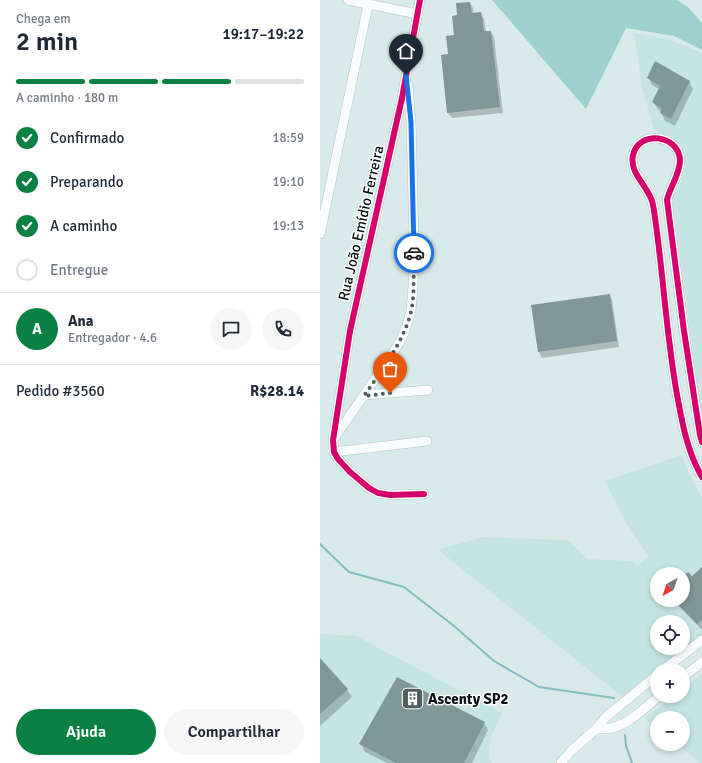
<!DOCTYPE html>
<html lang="pt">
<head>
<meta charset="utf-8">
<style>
	body { margin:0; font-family:Signika,sans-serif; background:#f6f6f7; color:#1f2937; height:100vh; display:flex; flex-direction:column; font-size:15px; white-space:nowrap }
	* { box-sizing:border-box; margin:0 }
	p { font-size:13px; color:#747a83 }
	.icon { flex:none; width:22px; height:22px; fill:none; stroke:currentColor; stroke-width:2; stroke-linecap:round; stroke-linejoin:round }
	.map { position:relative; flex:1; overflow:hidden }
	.side { display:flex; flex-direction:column; background:#fff; width:320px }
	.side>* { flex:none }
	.needle { width:26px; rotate:220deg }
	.tools { position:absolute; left:330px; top:567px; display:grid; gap:8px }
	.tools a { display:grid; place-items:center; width:40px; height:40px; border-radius:50%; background:#fff; box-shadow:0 2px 6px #0003; font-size:20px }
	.pin { position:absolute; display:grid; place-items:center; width:34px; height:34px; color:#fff; margin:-41px -17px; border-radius:50% 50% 50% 0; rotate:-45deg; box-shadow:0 0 4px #0007 }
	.pin .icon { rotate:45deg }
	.courier { position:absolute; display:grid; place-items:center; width:40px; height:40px; margin:-20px; border:3px solid #1a73e8; border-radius:50%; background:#fff; color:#222; box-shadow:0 1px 5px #0007 }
	.summary em { font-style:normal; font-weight:600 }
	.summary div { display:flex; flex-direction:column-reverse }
	.summary { display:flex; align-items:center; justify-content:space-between; height:68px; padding:0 16px }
	h1 { font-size:26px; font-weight:600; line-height:30px }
	.bar { display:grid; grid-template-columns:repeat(4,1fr); gap:6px 4px; align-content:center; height:48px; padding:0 16px }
	.bar i { height:5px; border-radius:3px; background:#e0e1e3 }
	.bar .on { background:#0b8043 }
	.bar p { grid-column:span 4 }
	.line { display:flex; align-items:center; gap:10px; padding:0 16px; border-top:1px solid #e0e1e3 }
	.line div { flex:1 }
	.round { display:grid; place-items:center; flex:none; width:42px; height:42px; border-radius:21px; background:#f6f6f7 }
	ol { padding:0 16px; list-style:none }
	li { display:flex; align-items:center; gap:12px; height:44px }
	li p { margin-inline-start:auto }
	li .icon { padding:4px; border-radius:50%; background:#0b8043; color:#fff; stroke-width:4 }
	li:last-child { color:#747a83 }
	li i { width:22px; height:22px; border:2px solid #e0e1e3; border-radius:50% }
	.action { display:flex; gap:8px; margin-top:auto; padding:8px 16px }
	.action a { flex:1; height:46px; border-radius:24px; background:#0b8043; color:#fff; font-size:16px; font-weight:600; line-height:46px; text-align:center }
	.action a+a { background:#f6f6f7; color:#1f2937 }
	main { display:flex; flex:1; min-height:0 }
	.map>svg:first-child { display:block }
	.built { fill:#c7e4e4; fill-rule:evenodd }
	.forest { fill:#9ed0d0 }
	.shadow { fill:#0003 }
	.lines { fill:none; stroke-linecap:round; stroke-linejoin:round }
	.stream { stroke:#83bebf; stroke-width:2 }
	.building { fill:#7f9797 }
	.minor-casing { stroke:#b7c5c4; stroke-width:10 }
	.minor { stroke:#f9fcfc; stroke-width:9 }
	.cycleway-casing { stroke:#fff; stroke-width:8 }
	.cycleway { stroke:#d6006c; stroke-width:6 }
	.done { stroke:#505d5d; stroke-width:4; stroke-dasharray:0 7.2 }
	.route { stroke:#1a73e8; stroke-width:5 }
	.labels { text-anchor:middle; stroke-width:3; stroke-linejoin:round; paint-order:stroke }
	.street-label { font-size:15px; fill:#071111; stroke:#fff }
	.poi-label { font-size:15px; font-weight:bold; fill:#071111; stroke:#fff; text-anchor:start }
</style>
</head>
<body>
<main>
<section class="side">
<div class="summary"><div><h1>2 min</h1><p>Chega em</p></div><em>19:17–19:22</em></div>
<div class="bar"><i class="on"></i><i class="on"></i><i class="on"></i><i></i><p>A caminho · 180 m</p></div>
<ol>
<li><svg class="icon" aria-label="check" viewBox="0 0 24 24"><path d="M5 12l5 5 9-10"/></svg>Confirmado<p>18:59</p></li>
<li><svg class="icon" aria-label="check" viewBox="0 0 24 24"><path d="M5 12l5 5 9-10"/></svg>Preparando<p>19:10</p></li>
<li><svg class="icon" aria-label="check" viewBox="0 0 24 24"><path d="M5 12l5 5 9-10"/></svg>A caminho<p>19:13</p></li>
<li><i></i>Entregue</li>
</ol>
<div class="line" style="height:72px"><b class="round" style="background:#0b8043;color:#fff">A</b><div><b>Ana</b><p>Entregador · 4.6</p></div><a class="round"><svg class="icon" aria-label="chat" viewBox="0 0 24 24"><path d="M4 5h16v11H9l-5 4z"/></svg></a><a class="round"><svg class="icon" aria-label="phone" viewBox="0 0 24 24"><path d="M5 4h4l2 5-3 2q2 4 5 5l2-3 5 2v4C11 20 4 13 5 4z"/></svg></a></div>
<div class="line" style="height:52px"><div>Pedido #3560</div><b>R$28.14</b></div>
<div class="action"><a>Ajuda</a><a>Compartilhar</a></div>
</section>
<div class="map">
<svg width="382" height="763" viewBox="0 0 382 763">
	<rect width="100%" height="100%" fill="#d9eaea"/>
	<!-- built -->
	<g class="built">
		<polygon points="314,33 350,40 382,53 382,423 352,197 361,182 365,165 359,147 334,129 322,87"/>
		<path d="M361 455 374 484 382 497V637L340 670H337V672L304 698 118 550 163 537 248 540 267 559 312 561 318 566 328 556 304 520 285 481ZM337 574H363V600H337ZM337 622H363V648H337Z"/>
		<polygon points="0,634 36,636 182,713 170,739 169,757 172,763 0,763"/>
		<polygon points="382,674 382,763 380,763 357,744 363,744 363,718 337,718 337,728 325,718 354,696 363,696 363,689"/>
	</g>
	<!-- forest -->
	<polygon class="forest" points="172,0 357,0 368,7 382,23 382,50 354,36 306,28 266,109"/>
	<!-- shadow -->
	<g class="shadow">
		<polygon points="150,3 153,8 154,14 161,13 164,19 166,32 171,32 174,37 183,113 132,118 128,113 122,56 129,55 135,36 138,16"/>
		<polygon points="328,77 369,81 373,89 355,126 345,121 341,112 338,109 333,102 339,89 332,85"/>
		<polygon points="289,295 292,300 299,347 222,358 219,352 212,306"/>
		<polygon points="382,569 382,628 381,629 353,600 363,600 363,577 372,578"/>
		<polygon points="0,659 27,690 32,697 0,726"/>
		<polygon points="164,723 168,730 152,763 67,763 45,752 41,744"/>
	</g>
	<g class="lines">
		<!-- stream -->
		<g class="stream">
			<polyline points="0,544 29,572 84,587 134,626 174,661 219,687 294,698"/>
			<polyline points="305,735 306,746 312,763"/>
		</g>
	</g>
	<!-- building -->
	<g class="building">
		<polygon points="150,2 152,13 161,12 164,31 171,31 180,107 127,113 121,55 128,54 126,36 134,35 132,16 137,15 136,3"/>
		<polygon points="335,61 370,81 351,119 340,113 342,109 332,102 340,86 327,78"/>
		<polygon points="290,294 297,341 218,352 211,305"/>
		<polygon points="382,567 382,620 377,624 354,600 363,600 363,576 368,572 372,576"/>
		<polygon points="0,658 28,689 0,714"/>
		<polygon points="77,677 165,722 144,763 76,763 39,744"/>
	</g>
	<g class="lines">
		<defs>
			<g id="minor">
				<polyline points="28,0 98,14"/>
				<polyline points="100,0 82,98 30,331 13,440 14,452 18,459 30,472 49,488 58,493 70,495 104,494"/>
				<polyline points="0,234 48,5"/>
				<polyline points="44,395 108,390"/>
				<polyline points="15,437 71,356 81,340 87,325 91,311 93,286 94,239 91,122 88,86"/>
				<path d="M382 442 380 435 364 331 347 200C350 186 360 175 360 160 359 135 319 129 313 155 309 173 327 185 332 201 334 208 335 217 336 225 344 283 347 342 358 400 363 427 368 453 382 477"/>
				<polyline points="14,452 107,441"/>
				<polyline points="343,670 382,640"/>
				<polyline points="363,677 382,662"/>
				<path d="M276 729C281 729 287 729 292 728 309 724 326 707 339 696"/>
				<polyline points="241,763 251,751 276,729 287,716 337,675"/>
			</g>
		</defs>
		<!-- minor casing -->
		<use href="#minor" class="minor-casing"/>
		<!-- minor -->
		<use href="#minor" class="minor"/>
		<defs>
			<g id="cycleway">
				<polyline points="100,0 82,98 30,331 13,440 14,452 18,459 30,472 49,488 58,493 70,495 104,494"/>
				<path d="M382 442 380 435 364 331 347 200C350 186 360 175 360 160 359 135 319 129 313 155 309 173 327 185 332 201 334 208 335 217 336 225 344 283 347 342 358 400 363 427 368 453 382 477"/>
			</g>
		</defs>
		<!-- cycleway casing -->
		<use href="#cycleway" class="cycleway-casing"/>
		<!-- cycleway -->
		<use href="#cycleway" class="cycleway"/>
	</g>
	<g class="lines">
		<!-- done -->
		<path class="done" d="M70 393 44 396C62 370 83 343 91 312 95 294 93 273 94 253"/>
		<!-- route -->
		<polyline class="route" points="86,75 91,122 94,253"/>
	</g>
	<!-- icons -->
	<defs>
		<symbol id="building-square" viewBox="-11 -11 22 22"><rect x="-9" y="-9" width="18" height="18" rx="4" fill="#505d5d" stroke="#fff"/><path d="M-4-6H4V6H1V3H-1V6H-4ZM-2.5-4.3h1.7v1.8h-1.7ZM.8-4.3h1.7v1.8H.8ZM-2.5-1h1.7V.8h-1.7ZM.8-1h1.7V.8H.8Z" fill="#fff"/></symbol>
	</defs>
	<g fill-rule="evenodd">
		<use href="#building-square" x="80" y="686" width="25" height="25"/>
	</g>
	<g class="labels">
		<!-- street labels -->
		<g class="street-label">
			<text transform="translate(41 223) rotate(-77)" y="5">Rua João Emídio Ferreira</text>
		</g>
		<!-- poi labels -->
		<g class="poi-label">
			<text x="108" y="704">Ascenty SP2</text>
		</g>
	</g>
</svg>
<div class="tools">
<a><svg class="needle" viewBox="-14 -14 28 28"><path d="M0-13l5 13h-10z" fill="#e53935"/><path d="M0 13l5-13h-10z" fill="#747a83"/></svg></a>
<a><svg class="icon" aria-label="locate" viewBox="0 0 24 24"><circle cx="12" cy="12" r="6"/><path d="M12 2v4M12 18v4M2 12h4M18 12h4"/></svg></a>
<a>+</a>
<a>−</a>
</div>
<div class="pin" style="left:70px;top:393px;background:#ea580c"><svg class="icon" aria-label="bag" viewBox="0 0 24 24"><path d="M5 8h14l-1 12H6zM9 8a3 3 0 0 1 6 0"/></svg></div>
<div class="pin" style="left:86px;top:75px;background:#1f2937"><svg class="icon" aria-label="home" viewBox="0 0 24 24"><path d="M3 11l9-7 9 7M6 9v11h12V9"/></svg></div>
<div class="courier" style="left:94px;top:253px"><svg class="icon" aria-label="car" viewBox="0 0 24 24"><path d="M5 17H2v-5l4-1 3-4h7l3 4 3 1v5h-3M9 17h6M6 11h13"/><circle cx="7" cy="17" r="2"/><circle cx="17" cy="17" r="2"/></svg></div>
</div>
</main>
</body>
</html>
